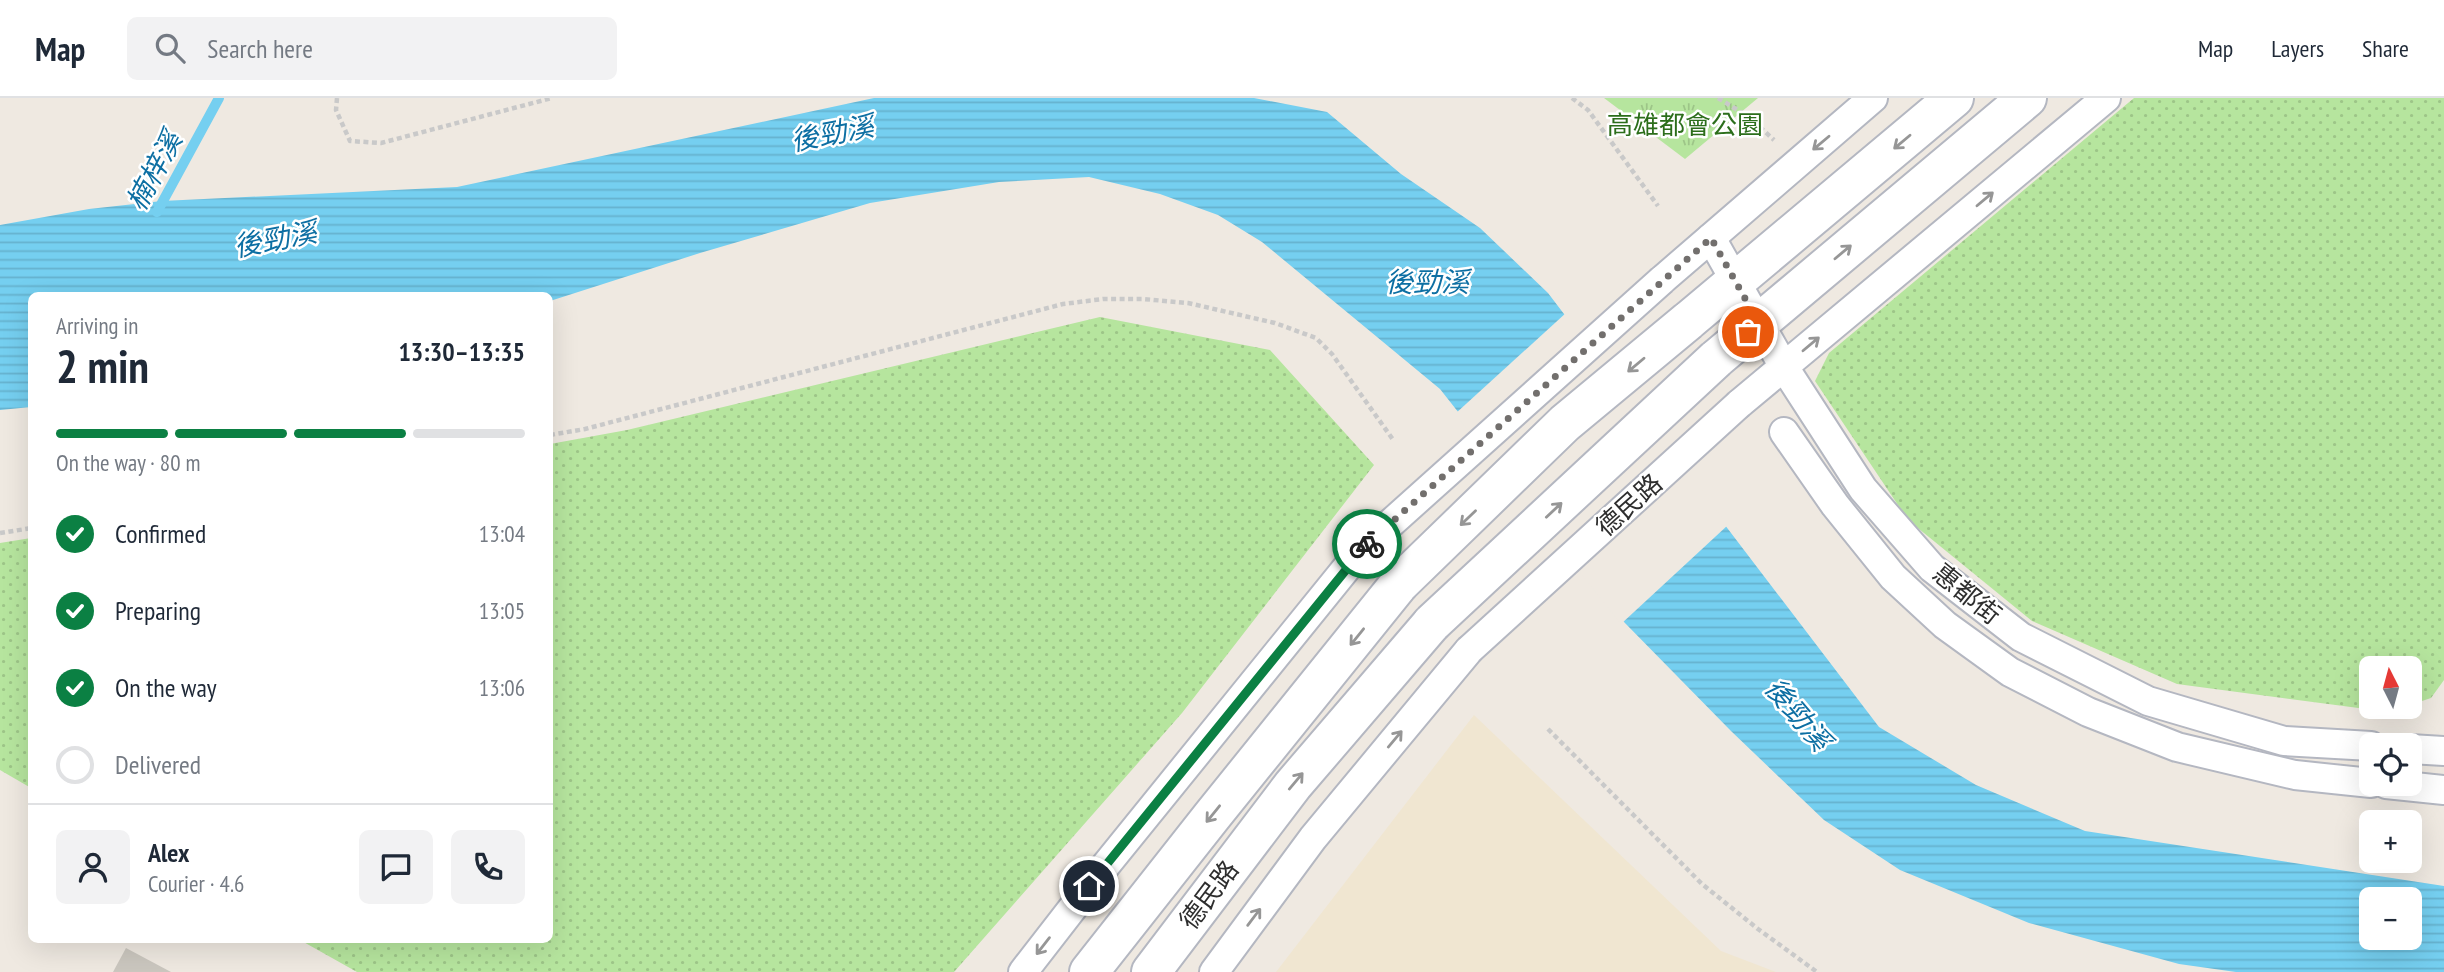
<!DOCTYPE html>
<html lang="en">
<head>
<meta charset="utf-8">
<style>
	body { margin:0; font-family:"PT Sans Narrow","Noto Sans TC",sans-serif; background:#f2f2f3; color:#1f2937; height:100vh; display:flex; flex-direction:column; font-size:26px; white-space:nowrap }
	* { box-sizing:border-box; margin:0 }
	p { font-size:23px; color:#747a83 }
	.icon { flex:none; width:38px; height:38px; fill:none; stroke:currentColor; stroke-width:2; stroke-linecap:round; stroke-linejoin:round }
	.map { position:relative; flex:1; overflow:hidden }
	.sheet { position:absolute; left:28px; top:194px; width:525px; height:651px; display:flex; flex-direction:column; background:#fff; border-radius:10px; box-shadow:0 7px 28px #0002 }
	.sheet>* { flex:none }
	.needle { width:46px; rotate:354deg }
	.fabs { position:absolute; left:2359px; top:558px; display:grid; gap:14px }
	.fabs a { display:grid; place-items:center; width:63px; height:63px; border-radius:10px; background:#fff; box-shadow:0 7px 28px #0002; font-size:35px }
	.pin { position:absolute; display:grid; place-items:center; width:60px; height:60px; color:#fff; margin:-30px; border:4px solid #fff; border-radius:50%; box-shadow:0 2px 7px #0007 }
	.courier { position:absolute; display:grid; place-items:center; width:70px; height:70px; margin:-35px; border:5px solid #0b8043; border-radius:50%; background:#fff; color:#222; box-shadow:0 2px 9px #0007 }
	.overview em { font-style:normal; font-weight:700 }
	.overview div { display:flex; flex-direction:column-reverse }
	.overview { display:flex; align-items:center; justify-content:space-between; height:119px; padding:0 28px }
	h1 { font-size:46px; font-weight:700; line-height:52px }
	.bar { display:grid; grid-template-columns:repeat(4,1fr); gap:10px 7px; align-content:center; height:84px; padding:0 28px }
	.bar i { height:9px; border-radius:5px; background:#e0e1e3 }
	.bar .current { background:#0b8043 }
	.bar p { grid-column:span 4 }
	.line { display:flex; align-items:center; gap:18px; padding:0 28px; border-top:2px solid #e0e1e3 }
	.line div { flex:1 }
	.round { display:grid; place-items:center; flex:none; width:74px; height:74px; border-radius:10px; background:#f2f2f3 }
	ol { padding:0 28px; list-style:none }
	li { display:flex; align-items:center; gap:21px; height:77px }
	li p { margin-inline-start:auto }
	li .icon { padding:7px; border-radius:50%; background:#0b8043; color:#fff; stroke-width:4 }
	li:last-child { color:#747a83 }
	li i { width:38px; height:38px; border:4px solid #e0e1e3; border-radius:50% }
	header { display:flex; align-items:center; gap:42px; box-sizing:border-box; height:98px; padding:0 35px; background:#fff; border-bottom:2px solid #e0e1e3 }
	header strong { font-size:33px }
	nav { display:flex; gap:38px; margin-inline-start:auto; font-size:24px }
	.search { width:490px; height:63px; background:#f2f2f3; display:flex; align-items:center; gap:18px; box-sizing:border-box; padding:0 24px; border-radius:10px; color:#747a83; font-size:26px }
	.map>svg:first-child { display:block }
	.education { fill:#f0e6d1 }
	.grass { fill:url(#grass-dots) }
	.park { fill:url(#park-tufts) }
	.water { fill:url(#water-rules); fill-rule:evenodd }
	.pier { fill:#efe9e1 }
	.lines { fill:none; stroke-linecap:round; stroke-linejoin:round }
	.stream { stroke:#75cff0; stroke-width:10 }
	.building { fill:#cbc7bf }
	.street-casing { stroke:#b4b7c1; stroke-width:32 }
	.secondary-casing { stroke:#b4b7c1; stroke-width:42 }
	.path { stroke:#c9c9c9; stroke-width:4.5; stroke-dasharray:5 3.5; stroke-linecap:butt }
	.street { stroke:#fff; stroke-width:28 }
	.secondary { stroke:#fff; stroke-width:38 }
	.street-bridge-casing { stroke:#b4b7c1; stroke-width:32; stroke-linecap:butt }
	.secondary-bridge-casing { stroke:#b4b7c1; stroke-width:42; stroke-linecap:butt }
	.street-bridge { stroke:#fff; stroke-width:28 }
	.secondary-bridge { stroke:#fff; stroke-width:38 }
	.oneway { stroke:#969696 }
	.done { stroke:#726f6d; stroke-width:7; stroke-dasharray:0 12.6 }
	.route { stroke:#0b8043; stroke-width:9 }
	.labels { text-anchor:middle; stroke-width:5; stroke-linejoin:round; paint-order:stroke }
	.park-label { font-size:26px; fill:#2c6e1b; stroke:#fff }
	.street-label { font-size:26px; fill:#2e2e2e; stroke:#fff }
	.water-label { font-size:28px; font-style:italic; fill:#0d6fa3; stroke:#fff }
</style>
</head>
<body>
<header>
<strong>Map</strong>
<div class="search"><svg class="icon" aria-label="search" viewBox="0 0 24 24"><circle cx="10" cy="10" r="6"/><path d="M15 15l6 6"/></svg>Search here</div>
<nav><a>Map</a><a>Layers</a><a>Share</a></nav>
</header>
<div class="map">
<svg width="2444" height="874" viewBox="0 0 2444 874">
	<defs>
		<pattern id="grass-dots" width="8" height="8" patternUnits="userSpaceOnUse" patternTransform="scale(1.75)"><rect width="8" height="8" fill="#b6e59e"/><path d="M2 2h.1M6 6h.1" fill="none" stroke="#9dc588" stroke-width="1.8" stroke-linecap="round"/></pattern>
		<pattern id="park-tufts" width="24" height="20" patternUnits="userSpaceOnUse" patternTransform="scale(1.75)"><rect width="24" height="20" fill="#b6e59e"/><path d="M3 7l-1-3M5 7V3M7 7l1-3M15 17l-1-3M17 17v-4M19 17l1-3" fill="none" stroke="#9dc588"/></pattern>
		<pattern id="water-rules" width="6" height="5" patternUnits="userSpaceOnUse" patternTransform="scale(1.75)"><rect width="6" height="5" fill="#75cff0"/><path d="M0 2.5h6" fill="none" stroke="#66b2ce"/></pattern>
	</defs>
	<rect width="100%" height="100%" fill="#efe9e1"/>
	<!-- education -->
	<polygon class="education" points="1474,617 1721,853 1776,874 1276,874"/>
	<!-- grass -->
	<g class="grass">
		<polygon points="2134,0 2444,0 2444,582 2431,600 2410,607 2410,570 2371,570 2371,609 2404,609 2389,614 2177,586 2032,523 1908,422 1815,283 1829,255"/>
		<polygon points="1100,219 1270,252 1374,367 1182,615 954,874 357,874 300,842 550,842 550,346 627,332"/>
		<polygon points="31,440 32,440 31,690 0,672 0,445"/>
	</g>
	<!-- park -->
	<polygon class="park" points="1604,0 1758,0 1685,61"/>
	<!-- water -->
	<path class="water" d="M874 0H1254L1327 14 1401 76 1480 130 1548 195 1879 629 1976 687 2085 733 2444 788V874H2236L2179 866 2029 825 1900 772 1824 722 1731 633 1624 524 1440 291 1262 144 1218 117 1160 96 1089 79 999 84 870 105 700 155 550 203V198H32L31 309 0 312V127L89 111 162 103 457 89ZM2371 802H2410V840H2371Z"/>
	<!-- pier -->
	<polygon class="pier" points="1567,214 1728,427 1621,526 1455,316"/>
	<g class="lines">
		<!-- stream -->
		<polyline class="stream" points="157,114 219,0"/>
	</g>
	<!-- building -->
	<polygon class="building" points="126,850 171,874 113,874"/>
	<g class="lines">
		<defs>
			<g id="street">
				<polyline points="1711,140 1784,269 1863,391 1932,470 2021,539 2148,603 2284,643 2371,648"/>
				<polyline points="1662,182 1873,0"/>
				<polyline points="1739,306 2106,0"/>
				<polyline points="1784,334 1835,407 1893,479 1945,527 2010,574 2088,614 2177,649 2295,677 2371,685"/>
				<polyline points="2410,651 2444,653"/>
				<polyline points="2386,686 2444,692"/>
				<polyline points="1023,874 1106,767 1362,451"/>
				<polyline points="1214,874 1313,740 1469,552"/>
			</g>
			<g id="secondary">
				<polyline points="1688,223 1954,0"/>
				<polyline points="1716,261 2027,0"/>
				<polyline points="1089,874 1212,718 1399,486"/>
				<polyline points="1151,874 1293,687 1432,525"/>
			</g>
		</defs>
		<!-- street casing -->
		<use href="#street" class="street-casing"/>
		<!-- secondary casing -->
		<use href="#secondary" class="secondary-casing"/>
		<!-- path -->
		<g class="path">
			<polyline points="337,0 336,12 350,43 381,45 552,0"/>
			<polyline points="1572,0 1588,12 1658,108"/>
			<polyline points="1718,0 1749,19 1774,42"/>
			<polyline points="550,337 585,331 1063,206 1103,201 1143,201 1188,205 1275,225 1316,240 1332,256 1394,343"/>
			<polyline points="0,435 32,430"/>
			<polyline points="1548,631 1702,786 1758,831 1817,874"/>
		</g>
		<!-- street -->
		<use href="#street" class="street"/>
		<!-- secondary -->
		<use href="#secondary" class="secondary"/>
		<defs>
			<g id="street-bridge">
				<polyline points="1362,451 1662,182"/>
				<polyline points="1469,552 1739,306"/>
			</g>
			<g id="secondary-bridge">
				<polyline points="1399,486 1565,325 1688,223"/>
				<polyline points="1432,525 1716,261"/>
			</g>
		</defs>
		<!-- street-bridge casing -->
		<use href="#street-bridge" class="street-bridge-casing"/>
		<!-- secondary-bridge casing -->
		<use href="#secondary-bridge" class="secondary-bridge-casing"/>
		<!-- street-bridge -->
		<use href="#street-bridge" class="street-bridge"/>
		<!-- secondary-bridge -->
		<use href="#secondary-bridge" class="secondary-bridge"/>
	</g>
	<!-- one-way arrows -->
	<defs><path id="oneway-shaft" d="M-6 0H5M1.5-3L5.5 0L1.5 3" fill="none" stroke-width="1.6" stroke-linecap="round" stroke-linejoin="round" transform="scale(1.75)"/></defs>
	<g class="oneway">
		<use href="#oneway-shaft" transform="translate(1902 44) rotate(140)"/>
		<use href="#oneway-shaft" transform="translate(1821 45) rotate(140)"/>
		<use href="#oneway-shaft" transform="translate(1985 101) rotate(-40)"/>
		<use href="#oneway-shaft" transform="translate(1843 154) rotate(-40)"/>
		<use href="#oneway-shaft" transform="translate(1811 246) rotate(-40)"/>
		<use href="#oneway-shaft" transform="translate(1636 267) rotate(140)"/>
		<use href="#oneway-shaft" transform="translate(1554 412) rotate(-43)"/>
		<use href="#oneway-shaft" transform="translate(1468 420) rotate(136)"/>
		<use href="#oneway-shaft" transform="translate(1357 539) rotate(129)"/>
		<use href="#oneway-shaft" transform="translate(1395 641) rotate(-50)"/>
		<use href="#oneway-shaft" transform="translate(1296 683) rotate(-50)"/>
		<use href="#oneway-shaft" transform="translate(1213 716) rotate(129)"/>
		<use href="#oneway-shaft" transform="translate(1254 819) rotate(-53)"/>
		<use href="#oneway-shaft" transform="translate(1043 848) rotate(128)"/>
	</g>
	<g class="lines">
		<!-- done -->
		<polyline class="done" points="1367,446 1711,140 1759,225 1748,234"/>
		<!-- route -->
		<polyline class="route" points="1089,788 1367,446"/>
	</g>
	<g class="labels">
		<!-- park labels -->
		<g class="park-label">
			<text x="1685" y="36">高雄都會公園</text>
		</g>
		<!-- street labels -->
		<g class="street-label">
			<text transform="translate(1629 407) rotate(-42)" y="9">德民路</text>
			<text transform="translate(1967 496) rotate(39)" y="9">惠都街</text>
			<text transform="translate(1209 797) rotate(-53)" y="9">德民路</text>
		</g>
		<!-- water labels -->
		<g class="water-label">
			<text transform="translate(832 35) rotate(-11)" y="10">後勁溪</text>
			<text transform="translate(154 73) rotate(-62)" y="10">楠梓溪</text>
			<text transform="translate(275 141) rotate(-11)" y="10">後勁溪</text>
			<text x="1427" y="194">後勁溪</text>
			<text transform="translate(1798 616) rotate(50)" y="10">後勁溪</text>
		</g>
	</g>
</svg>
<div class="fabs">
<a><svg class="needle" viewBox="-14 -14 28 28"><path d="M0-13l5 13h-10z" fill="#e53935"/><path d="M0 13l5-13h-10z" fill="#747a83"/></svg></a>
<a><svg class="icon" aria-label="locate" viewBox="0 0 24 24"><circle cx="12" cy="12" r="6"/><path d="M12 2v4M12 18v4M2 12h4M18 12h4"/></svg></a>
<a>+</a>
<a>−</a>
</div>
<div class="pin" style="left:1748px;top:234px;background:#ea580c"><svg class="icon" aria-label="bag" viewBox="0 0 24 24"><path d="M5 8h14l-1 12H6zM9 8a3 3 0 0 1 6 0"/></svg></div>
<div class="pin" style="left:1089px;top:788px;background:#1f2937"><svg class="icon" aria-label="home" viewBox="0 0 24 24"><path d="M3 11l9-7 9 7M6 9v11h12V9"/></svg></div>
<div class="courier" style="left:1367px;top:446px"><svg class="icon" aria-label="bike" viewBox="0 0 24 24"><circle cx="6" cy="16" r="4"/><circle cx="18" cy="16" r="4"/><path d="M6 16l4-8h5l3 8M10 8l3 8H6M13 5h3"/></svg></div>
<section class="sheet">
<div class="overview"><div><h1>2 min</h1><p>Arriving in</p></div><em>13:30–13:35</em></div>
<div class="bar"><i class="current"></i><i class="current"></i><i class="current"></i><i></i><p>On the way · 80 m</p></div>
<ol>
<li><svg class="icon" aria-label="check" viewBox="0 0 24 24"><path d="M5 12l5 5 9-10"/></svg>Confirmed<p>13:04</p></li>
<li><svg class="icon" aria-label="check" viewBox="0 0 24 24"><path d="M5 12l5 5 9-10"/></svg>Preparing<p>13:05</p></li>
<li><svg class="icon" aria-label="check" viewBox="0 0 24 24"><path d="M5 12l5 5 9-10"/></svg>On the way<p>13:06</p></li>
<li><i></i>Delivered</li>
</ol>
<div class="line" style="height:126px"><a class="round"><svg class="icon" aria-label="person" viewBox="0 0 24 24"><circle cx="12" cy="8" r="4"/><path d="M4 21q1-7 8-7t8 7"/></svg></a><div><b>Alex</b><p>Courier · 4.6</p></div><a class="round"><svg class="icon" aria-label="chat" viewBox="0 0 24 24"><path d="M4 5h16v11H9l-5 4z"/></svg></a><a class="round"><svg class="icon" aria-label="phone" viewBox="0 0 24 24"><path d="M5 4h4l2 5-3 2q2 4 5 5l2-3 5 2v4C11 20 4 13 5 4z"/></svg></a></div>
</section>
</div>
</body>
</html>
